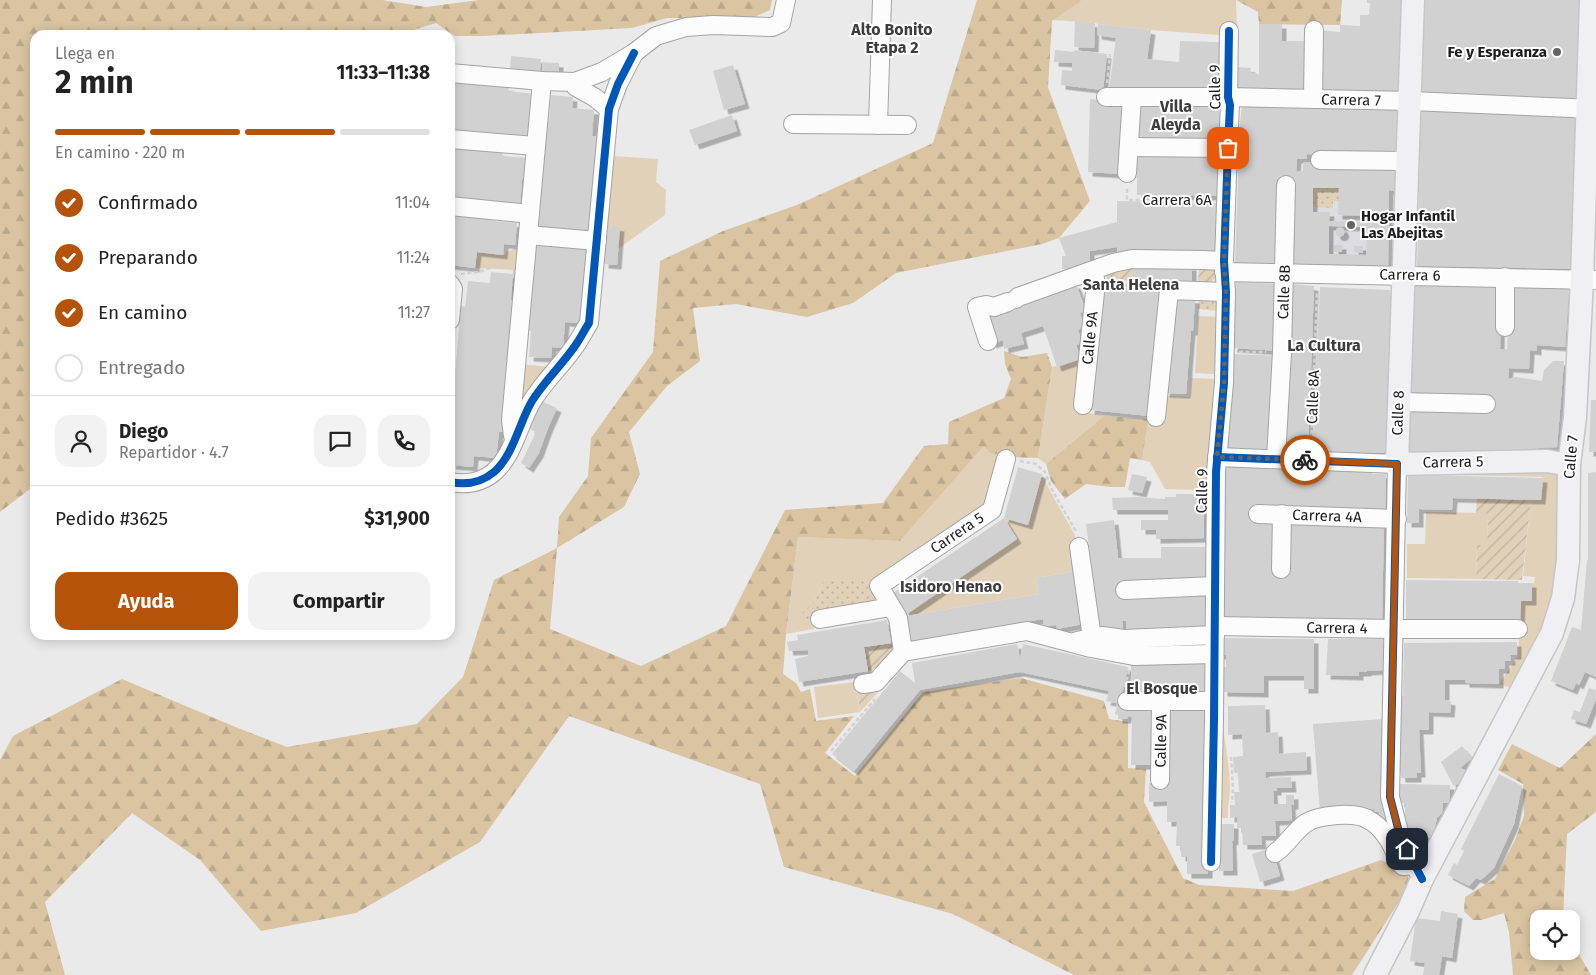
<!DOCTYPE html>
<html lang="es">
<head>
<meta charset="utf-8">
<style>
	body { margin:0; font-family:"Fira Sans",sans-serif; background:#f2f2f2; color:#222; height:100vh; display:flex; flex-direction:column; font-size:19px; white-space:nowrap }
	* { box-sizing:border-box; margin:0 }
	p { font-size:16px; color:#767676 }
	.icon { flex:none; width:28px; height:28px; fill:none; stroke:currentColor; stroke-width:2; stroke-linecap:round; stroke-linejoin:round }
	.map { position:relative; flex:1; overflow:hidden }
	.panel { position:absolute; left:30px; top:30px; width:425px; height:610px; display:flex; flex-direction:column; background:#fff; border-radius:15px; box-shadow:0 2px 12px #0003 }
	.panel>* { flex:none }
	.controls { position:absolute; left:1530px; top:910px; display:grid; gap:10px }
	.controls a { display:grid; place-items:center; width:50px; height:50px; border-radius:10px; background:#fff; box-shadow:0 2px 12px #0003; font-size:25px }
	.pin { position:absolute; display:grid; place-items:center; width:42px; height:42px; color:#fff; margin:-21px; border-radius:10px; box-shadow:0 2px 8px #0006 }
	.courier { position:absolute; display:grid; place-items:center; width:50px; height:50px; margin:-25px; border:4px solid #b45309; border-radius:50%; background:#fff; color:#222; box-shadow:0 1px 6px #0007 }
	.headline em { font-style:normal; font-weight:700 }
	.headline div { display:flex; flex-direction:column-reverse }
	.headline { display:flex; align-items:center; justify-content:space-between; height:85px; padding:0 25px }
	h1 { font-size:32px; font-weight:700; line-height:38px }
	.bar { display:grid; grid-template-columns:repeat(4,1fr); gap:8px 5px; align-content:center; height:60px; padding:0 25px }
	.bar i { height:6px; border-radius:4px; background:#e0e0e0 }
	.bar .current { background:#b45309 }
	.bar p { grid-column:span 4 }
	.line { display:flex; align-items:center; gap:12px; padding:0 25px; border-top:1px solid #e0e0e0 }
	.line div { flex:1 }
	.round { display:grid; place-items:center; flex:none; width:52px; height:52px; border-radius:15px; background:#f2f2f2 }
	ol { padding:0 25px; list-style:none }
	li { display:flex; align-items:center; gap:15px; height:55px }
	li p { margin-inline-start:auto }
	li .icon { padding:5px; border-radius:50%; background:#b45309; color:#fff; stroke-width:4 }
	li:last-child { color:#767676 }
	li i { width:28px; height:28px; border:2px solid #e0e0e0; border-radius:50% }
	.action { display:flex; gap:10px; margin-top:auto; padding:10px 25px }
	.action a { flex:1; height:58px; border-radius:15px; background:#b45309; color:#fff; font-size:20px; font-weight:700; line-height:58px; text-align:center }
	.action a+a { background:#f2f2f2; color:#222 }
	.map>svg:first-child { display:block }
	.built { fill:#dcdce3 }
	.grass { fill:#e1d1b9 }
	.forest { fill:url(#forest-firs) }
	.park { fill:url(#park-dots) }
	.garden { fill:url(#garden-furrows) }
	.building { fill:#d1d1d2; fill-rule:evenodd; filter:url(#shadow) }
	.lines { fill:none; stroke-linecap:round; stroke-linejoin:round }
	.minor-casing { stroke:#a4a4a5; stroke-width:20 }
	.major-casing { stroke:#c6c6c6; stroke-width:25 }
	.path { stroke:#d2d2d2; stroke-width:2.5; stroke-dasharray:4 2.5; stroke-linecap:butt }
	.minor { stroke:#fcfcfc; stroke-width:18 }
	.major { stroke:#efeff4; stroke-width:22 }
	.cycleway-casing { stroke:#fff; stroke-width:11 }
	.cycleway { stroke:#0057b8; stroke-width:8 }
	.done { stroke:#646466; stroke-width:5; stroke-dasharray:0 9 }
	.route { stroke:#b45309; stroke-width:6 }
	.poi-dot { fill:#646466; stroke:#fff; stroke-width:2 }
	.labels { text-anchor:middle; stroke-width:4; stroke-linejoin:round; paint-order:stroke }
	.poi-label { font-size:15px; font-weight:bold; fill:#1c1c1e; stroke:#fff; text-anchor:end }
	.street-label { font-size:15px; fill:#1c1c1e; stroke:#fff }
	.neighbourhood-label { font-size:16px; font-weight:bold; fill:#3d3d40; stroke:#fff }
</style>
</head>
<body>
<div class="map">
<svg width="1596" height="975" viewBox="0 0 1596 975">
	<defs>
		<pattern id="forest-firs" width="22" height="20" patternUnits="userSpaceOnUse" patternTransform="scale(1.25)"><rect width="22" height="20" fill="#dac4a2"/><path d="M5 1l3.5 6h-7zM16 11l3.5 6h-7z" fill="#baa88b"/></pattern>
		<pattern id="park-dots" width="8" height="8" patternUnits="userSpaceOnUse" patternTransform="scale(1.25)"><rect width="8" height="8" fill="#e1d1b9"/><path d="M2 2h.1M6 6h.1" fill="none" stroke="#c0b39f" stroke-width="1.8" stroke-linecap="round"/></pattern>
		<pattern id="garden-furrows" width="10" height="10" patternUnits="userSpaceOnUse" patternTransform="scale(1.25)"><rect width="10" height="10" fill="#e1d1b9"/><path d="M-1 1l2-2M0 10L10 0M9 11l2-2" fill="none" stroke="#c0b39f"/></pattern>
		<filter id="shadow"><feDropShadow dx="4.5" dy="4.5" stdDeviation="0" flood-color="#0004"/></filter>
	</defs>
	<rect width="100%" height="100%" fill="#eaeaeb"/>
	<!-- built -->
	<polygon class="built" points="1313,188 1389,190 1388,269 1312,267"/>
	<!-- grass -->
	<g class="grass">
		<polygon points="1082,0 1236,0 1237,28 1220,28 1219,35 1151,30 1098,24 1095,23 1052,20"/>
		<polygon points="613,156 658,159 656,182 666,190 665,215 618,249 606,247"/>
		<polygon points="518,248 515,300 511,300 513,270 475,268 477,252 505,255 506,252"/>
		<polygon points="1198,316 1218,317 1214,374 1195,373"/>
		<polygon points="1081,359 1087,409 1090,413 1104,416 1046,464 1038,458 1052,367"/>
		<polygon points="520,364 550,367 515,419"/>
		<polygon points="1191,378 1215,379 1212,431 1207,488 1198,490 1165,489 1150,462 1142,460 1148,423 1162,423 1167,396 1190,397"/>
		<polygon points="984,446 1000,455 987,503 871,585 825,579 812,605 814,629 786,634 798,537 900,541"/>
		<polygon points="1547,468 1555,473 1560,482 1558,560 1552,604 1545,630 1514,689 1499,684 1518,656 1521,601 1532,601 1532,583 1534,583 1535,577 1523,576 1531,500 1541,500 1543,477 1410,474"/>
		<polygon points="1042,474 1050,491 1075,535 1075,571 1036,578 1039,594 906,616 918,606 1017,539 1004,518 1028,525"/>
		<polygon points="1426,512 1488,513 1487,546 1477,546 1476,579 1407,578 1407,544 1425,544"/>
		<polygon points="855,682 860,712 818,718 814,687"/>
		<path d="M1222 723C1226 744 1229 765 1230 787 1230 798 1227 807 1228 818H1219Z"/>
	</g>
	<!-- forest -->
	<g class="forest">
		<polygon points="0,0 382,0 426,7 479,0 772,0 770,10 752,18 667,18 632,28 483,36 455,36 436,23 397,35 35,35 35,485 0,512"/>
		<polygon points="977,0 1082,0 1052,21 1048,87 1090,201 1059,238 1042,244 896,273 853,303 807,317 736,304 693,308 700,361 667,386 629,432 640,474 624,507 557,548 550,629 641,666 726,626 785,510 883,503 924,446 948,444 949,422 1004,398 1011,379 1005,364 1004,351 1022,357 1047,353 1052,367 1038,458 1012,457 990,453 984,446 900,541 798,537 786,634 783,674 796,683 801,692 810,689 816,721 854,716 825,753 855,776 923,692 1021,678 1104,701 1109,719 1128,722 1128,768 1146,769 1144,802 1183,878 1199,885 1293,891 1381,860 1408,872 1409,886 1352,975 1074,975 953,914 784,867 760,784 569,716 480,842 356,913 261,931 200,860 132,813 45,902 65,975 0,975 0,760 13,736 122,679 233,726 287,747 417,724 463,677 494,580 557,548 559,517 588,476 591,438 653,352 660,261 723,231 797,205 933,143"/>
		<polygon points="1236,0 1342,0 1340,25 1259,24 1258,12"/>
		<polygon points="1104,416 1147,419 1148,423 1142,460 1130,458 1125,487 1111,487 1086,484 1065,499 1051,481 1046,464"/>
		<polygon points="1596,734 1596,812 1567,834 1563,919 1539,919 1539,951 1571,951 1571,940 1591,975 1513,975 1509,932 1504,913 1482,920 1473,920 1464,911 1465,897 1495,879 1515,840 1524,816 1523,784 1498,770 1512,744 1560,768"/>
	</g>
	<!-- park -->
	<g class="park">
		<polygon points="1313,188 1339,188 1339,201 1333,201 1333,208 1313,207"/>
		<polygon points="1199,299 1217,301 1219,311 1198,309"/>
		<polygon points="825,579 871,579 872,591 879,602 837,614 802,620 803,611 812,605"/>
	</g>
	<!-- garden -->
	<g class="garden">
		<polygon points="1133,266 1133,281 1107,280 1107,276 1111,273"/>
		<polygon points="1199,267 1208,268 1217,271 1217,278 1208,283 1198,283"/>
		<polygon points="1477,498 1531,500 1522,580 1476,579 1477,545 1487,545 1488,514 1476,513"/>
		<path d="M893 643C894 655 880 664 871 671H868L864 647Z"/>
		<polygon points="868,689 881,689 860,712 857,691"/>
	</g>
	<!-- building -->
	<g class="building">
		<polygon points="1367,0 1401,0 1399,94 1317,90 1319,30 1340,32 1340,25 1360,26 1360,15 1369,15 1370,3 1367,3"/>
		<polygon points="1423,0 1581,0 1578,100 1421,93"/>
		<polygon points="1075,21 1095,23 1094,48 1074,47"/>
		<polygon points="1098,24 1151,30 1147,59 1179,62 1180,41 1219,42 1218,87 1210,87 1210,89 1133,88 1133,91 1109,90 1116,38 1097,35"/>
		<polygon points="1259,24 1282,24 1282,41 1310,41 1310,90 1236,90 1237,67 1251,68 1250,73 1259,74"/>
		<polygon points="1055,50 1074,52 1074,50 1107,54 1103,90 1061,85 1062,70 1072,71 1072,63 1054,62"/>
		<polygon points="511,56 541,59 540,71 510,69"/>
		<polygon points="542,62 559,63 559,73 542,72"/>
		<polygon points="733,65 745,104 724,110 713,71"/>
		<polygon points="450,82 509,87 508,91 535,94 531,137 450,134"/>
		<polygon points="551,95 573,97 572,108 594,110 592,136 596,136 588,234 535,230 544,121 549,121"/>
		<polygon points="1090,99 1125,103 1120,174 1088,172"/>
		<rect x="1138" y="105" width="82" height="38"/>
		<path d="M1242 106 1401 107 1399 157 1307 154V159H1297L1296 172 1303 171V162L1399 166 1398 191 1389 190 1388 269 1235 264 1239 147H1237ZM1313 188H1339L1338 215 1367 216V222L1329 221 1330 212H1313ZM1329 226 1367 227 1366 255 1329 254Z"/>
		<polygon points="1421,109 1573,115 1576,118 1571,269 1417,266"/>
		<polygon points="732,115 737,131 695,145 689,130"/>
		<polygon points="450,147 503,152 502,156 529,158 527,180 522,180 520,206 450,200"/>
		<polygon points="1137,152 1219,152 1218,196 1137,195"/>
		<polygon points="1117,201 1218,203 1218,253 1117,252 1117,247 1090,251 1090,268 1062,269 1062,256 1066,256 1059,238 1117,222"/>
		<polygon points="450,213 491,217 491,221 517,223 515,245 504,244 503,255 477,252 475,268 450,265"/>
		<polygon points="607,226 620,227 617,265 604,264"/>
		<circle cx="1340" cy="232" r="4.5"/>
		<polygon points="533,243 586,247 580,323 565,322 563,348 552,347 551,358 529,357 531,331 527,330"/>
		<rect x="1334" y="245" width="8" height="7"/>
		<polygon points="1354,246 1363,246 1363,253 1354,252"/>
		<polygon points="1133,265 1192,266 1192,281 1162,281 1150,416 1090,410 1104,282 1133,283"/>
		<polygon points="491,272 513,274 511,300 515,300 503,432 499,432 496,458 474,456 473,467 451,465 454,439 450,438 450,431 461,306 465,307 468,281 490,283"/>
		<polygon points="1236,282 1283,284 1280,351 1233,348"/>
		<polygon points="1076,284 1086,311 1080,313 1084,327 1078,330 1082,343 1076,345 1081,359 1057,367 1043,326 1021,333 1024,344 1004,349 1003,340 992,344 983,313 1005,295 1014,292"/>
		<polygon points="1290,284 1314,286 1308,452 1282,451"/>
		<polygon points="1413,285 1501,287 1500,349 1507,349 1510,287 1569,288 1565,347 1537,345 1537,351 1530,350 1529,369 1509,368 1508,379 1516,377 1542,381 1544,370 1553,361 1564,361 1557,447 1409,456 1409,396"/>
		<polygon points="1320,287 1389,290 1391,292 1386,453 1312,452"/>
		<polygon points="1173,297 1195,299 1193,331 1191,331 1186,394 1165,393"/>
		<polygon points="1233,354 1279,356 1275,451 1227,448 1226,420 1230,420"/>
		<polygon points="539,400 557,408 548,428 539,453 529,468 521,463 536,432 530,429 533,421 529,420"/>
		<polygon points="1591,400 1596,400 1596,452 1589,452"/>
		<polygon points="1225,466 1372,472 1372,474 1386,474 1385,514 1251,510 1250,518 1288,518 1384,522 1382,622 1223,618"/>
		<polygon points="1018,467 1042,474 1028,525 1004,518 1017,539 907,614 893,593 1004,518"/>
		<polygon points="1596,472 1596,677 1585,672 1579,685 1576,683 1573,690 1551,681 1572,627 1581,630 1587,560 1588,560 1588,473"/>
		<polygon points="1132,474 1147,477 1142,493 1128,490"/>
		<polygon points="1408,475 1543,478 1541,500 1453,498 1452,510 1419,509 1419,523 1407,523"/>
		<polygon points="1176,494 1204,494 1204,538 1156,539 1156,530 1141,530 1141,520 1168,520 1168,510 1113,510 1112,498 1137,497 1165,499 1165,497 1176,497"/>
		<polygon points="1114,520 1118,558 1161,558 1161,547 1205,547 1208,632 1127,636 1126,621 1122,621 1123,629 1100,631 1086,524"/>
		<polygon points="1075,571 1083,624 1057,629 1056,625 1044,626 1043,619 911,641 906,616 1039,594 1036,578"/>
		<polygon points="1406,580 1518,581 1518,583 1532,583 1532,601 1521,601 1520,624 1406,625"/>
		<polygon points="887,620 891,643 864,647 868,671 799,682 795,659 808,656 808,650 789,651 787,642 798,640 797,635"/>
		<polygon points="1220,638 1314,639 1314,689 1304,689 1304,676 1264,676 1264,693 1223,692 1223,667 1226,667 1226,655 1219,655"/>
		<polygon points="1328,639 1385,639 1383,670 1367,671 1367,672 1359,672 1359,676 1326,675"/>
		<polygon points="1517,642 1517,655 1510,655 1511,661 1505,661 1505,669 1499,669 1499,684 1465,683 1465,680 1445,680 1445,700 1451,701 1450,713 1429,712 1429,730 1419,730 1421,773 1417,773 1417,778 1401,778 1399,761 1399,711 1402,711 1401,696 1403,696 1404,643"/>
		<polygon points="1017,644 1020,659 1023,644 1128,667 1121,699 1156,703 1152,765 1131,765 1132,717 1128,716 1127,719 1118,719 1118,715 1115,714 1117,703 1106,701 1109,691 1020,672 920,690 854,771 832,754 900,671 915,683 912,663"/>
		<polygon points="1209,661 1210,697 1124,698 1127,682 1131,681 1131,665"/>
		<polygon points="1589,688 1596,690 1596,699 1586,724 1571,719 1574,710 1580,712"/>
		<polygon points="1265,705 1266,733 1278,732 1279,754 1306,752 1307,770 1265,772 1266,778 1291,777 1292,788 1277,788 1277,791 1273,791 1274,804 1286,804 1286,795 1294,795 1294,805 1291,805 1292,820 1275,821 1276,836 1261,836 1262,845 1243,845 1242,828 1237,828 1237,817 1230,818 1230,805 1235,805 1234,792 1239,792 1238,773 1234,773 1233,757 1243,756 1242,734 1228,735 1228,706"/>
		<polygon points="1209,706 1208,874 1187,874 1187,857 1181,857 1181,846 1176,846 1177,822 1167,822 1167,801 1149,802 1149,783 1169,783 1169,708"/>
		<polygon points="1383,719 1384,811 1388,811 1389,821 1380,821 1379,812 1374,812 1374,809 1320,812 1313,724"/>
		<polygon points="1462,746 1472,758 1460,768 1465,770 1458,784 1453,785 1441,762"/>
		<polygon points="1499,774 1522,786 1514,824 1494,868 1481,880 1476,878 1469,886 1448,875 1454,863 1457,865 1464,851 1461,849"/>
		<polygon points="1400,784 1450,785 1449,803 1443,803 1442,813 1437,818 1434,830 1430,838 1403,831 1406,803 1400,803"/>
		<polygon points="1216,824 1234,824 1234,840 1232,841 1233,871 1219,871"/>
		<polygon points="1420,839 1432,845 1423,856 1414,846"/>
		<polygon points="1272,848 1280,876 1260,882 1252,854"/>
		<polygon points="1441,911 1458,914 1452,958 1442,956 1439,975 1423,975 1425,963 1410,961 1416,918 1440,921"/>
	</g>
	<g class="lines">
		<defs>
			<g id="minor">
				<polyline points="450,73 542,81 575,82 602,72 634,53 656,36 686,27 713,25 772,27 781,23 786,0"/>
				<polyline points="575,82 576,87 594,97 609,109"/>
				<polyline points="1106,97 1228,97 1411,101 1596,109"/>
				<polyline points="1313,99 1314,30"/>
				<polyline points="793,124 907,125"/>
				<polyline points="878,125 882,0"/>
				<polyline points="450,139 535,146"/>
				<polyline points="1129,147 1228,148"/>
				<polyline points="1320,160 1407,161"/>
				<polyline points="1127,173 1132,97"/>
				<polyline points="450,206 530,214"/>
				<polyline points="528,235 597,241"/>
				<polyline points="1224,272 1596,280"/>
				<polyline points="450,284 453,289 450,320"/>
				<polyline points="1016,299 1018,297 1113,263 1132,259 1203,260 1224,261"/>
				<polyline points="1505,327 1505,277"/>
				<polyline points="988,341 977,307 986,305 994,307 1008,302"/>
				<polyline points="1399,402 1486,404"/>
				<polyline points="1083,405 1096,283 1093,271"/>
				<polyline points="1156,417 1169,290 1226,292"/>
				<polyline points="513,436 511,420 542,81"/>
				<polyline points="1217,457 1397,464 1390,797 1400,836 1422,879"/>
				<polyline points="1276,459 1282,352 1286,185"/>
				<path d="M450 482C465 485 481 483 494 472 513 456 519 423 532 401 545 380 564 363 577 343 581 337 585 329 589 323L609 109 618 84 634 53"/>
				<polyline points="1258,514 1397,519"/>
				<polyline points="1079,547 1092,638"/>
				<polyline points="1281,569 1282,514"/>
				<polyline points="1125,590 1214,586"/>
				<polyline points="820,619 891,607"/>
				<polyline points="1215,626 1394,629 1518,629"/>
				<polyline points="1077,641 1102,636 1124,639 1215,635"/>
				<polyline points="903,652 1027,631 1091,648 1134,656 1214,654"/>
				<polyline points="863,684 876,682 903,652 898,618 879,586 992,510 1006,459"/>
				<polyline points="1127,701 1214,701"/>
				<polyline points="1160,780 1161,702"/>
				<path d="M1275 853C1287 845 1294 831 1306 823 1318 815 1356 811 1369 820 1375 823 1382 830 1386 836 1394 845 1395 857 1403 866L1415 865"/>
				<polyline points="1211,862 1214,720 1216,472 1224,383 1226,292 1224,261 1228,148 1230,105 1228,97 1229,31"/>
			</g>
			<g id="major">
				<path d="M1413 0C1409 155 1401 309 1397 464L1547 461 1569 465"/>
				<polyline points="1375,975 1409,909 1422,879 1552,633 1563,598 1568,560 1569,465 1575,417 1582,280 1591,0"/>
			</g>
		</defs>
		<!-- minor casing -->
		<use href="#minor" class="minor-casing"/>
		<!-- major casing -->
		<use href="#major" class="major-casing"/>
		<!-- path -->
		<g class="path">
			<polyline points="1107,83 1110,54"/>
			<polyline points="1127,189 1127,200 1210,200"/>
			<polyline points="461,274 479,272 492,267 506,265 510,261"/>
			<polyline points="1239,352 1266,352"/>
			<polyline points="1311,447 1317,290"/>
			<polyline points="1020,461 1036,464 1045,472 1052,490 1077,533"/>
			<polyline points="1125,687 1129,671"/>
			<polyline points="831,751 875,699"/>
			<polyline points="1231,757 1233,788 1232,803"/>
		</g>
		<!-- minor -->
		<use href="#minor" class="minor"/>
		<!-- major -->
		<use href="#major" class="major"/>
		<defs>
			<g id="cycleway">
				<polyline points="1217,457 1397,464 1390,797 1400,836 1422,879"/>
				<path d="M450 482C465 485 481 483 494 472 513 456 519 423 532 401 545 380 564 363 577 343 581 337 585 329 589 323L609 109 618 84 634 53"/>
				<polyline points="1211,862 1214,720 1216,472 1224,383 1226,292 1224,261 1228,148 1230,105 1228,97 1229,31"/>
			</g>
		</defs>
		<!-- cycleway casing -->
		<use href="#cycleway" class="cycleway-casing"/>
		<!-- cycleway -->
		<use href="#cycleway" class="cycleway"/>
	</g>
	<g class="lines">
		<!-- done -->
		<polyline class="done" points="1228,148 1224,261 1226,292 1224,382 1217,457 1305,460"/>
		<!-- route -->
		<polyline class="route" points="1305,460 1397,464 1390,797 1400,836 1407,849"/>
	</g>
	<!-- markers -->
	<g class="poi-dot">
		<circle cx="1557" cy="52" r="5"/>
		<circle cx="1351" cy="225" r="5"/>
	</g>
	<g class="labels">
		<!-- poi labels -->
		<g class="poi-label">
			<text x="1547" y="57">Fe y Esperanza</text>
			<text x="1361" y="221" text-anchor="start">Hogar Infantil<tspan x="1361" dy="17">Las Abejitas</tspan></text>
		</g>
		<!-- street labels -->
		<g class="street-label">
			<text transform="translate(1215 87) rotate(-91)" y="5">Calle 9</text>
			<text transform="translate(1351 100) rotate(1)" y="5">Carrera 7</text>
			<text x="1177" y="205">Carrera 6A</text>
			<text transform="translate(1410 275) rotate(1)" y="5">Carrera 6</text>
			<text transform="translate(1284 292) rotate(-88)" y="5">Calle 8B</text>
			<text transform="translate(1090 338) rotate(-84)" y="5">Calle 9A</text>
			<text transform="translate(1313 397) rotate(-88)" y="5">Calle 8A</text>
			<text transform="translate(1398 413) rotate(-88)" y="5">Calle 8</text>
			<text transform="translate(1571 457) rotate(-85)" y="5">Calle 7</text>
			<text transform="translate(1453 462) rotate(-1)" y="5">Carrera 5</text>
			<text transform="translate(1202 491) rotate(-89)" y="5">Calle 9</text>
			<text transform="translate(1327 516) rotate(2)" y="5">Carrera 4A</text>
			<text transform="translate(957 533) rotate(-34)" y="5">Carrera 5</text>
			<text transform="translate(1337 628) rotate(1)" y="5">Carrera 4</text>
			<text transform="translate(1161 741) rotate(-89)" y="5">Calle 9A</text>
		</g>
		<!-- neighbourhood labels -->
		<g class="neighbourhood-label">
			<text x="892" y="35">Alto Bonito<tspan x="892" dy="18">Etapa 2</tspan></text>
			<text x="1176" y="112">Villa<tspan x="1176" dy="18">Aleyda</tspan></text>
			<text x="1131" y="290">Santa Helena</text>
			<text x="1324" y="351">La Cultura</text>
			<text x="951" y="592">Isidoro Henao</text>
			<text x="1162" y="694">El Bosque</text>
		</g>
	</g>
</svg>
<div class="controls">
<a><svg class="icon" aria-label="locate" viewBox="0 0 24 24"><circle cx="12" cy="12" r="6"/><path d="M12 2v4M12 18v4M2 12h4M18 12h4"/></svg></a>
</div>
<div class="pin" style="left:1228px;top:148px;background:#ea580c"><svg class="icon" aria-label="bag" viewBox="0 0 24 24"><path d="M5 8h14l-1 12H6zM9 8a3 3 0 0 1 6 0"/></svg></div>
<div class="pin" style="left:1407px;top:849px;background:#1f2937"><svg class="icon" aria-label="home" viewBox="0 0 24 24"><path d="M3 11l9-7 9 7M6 9v11h12V9"/></svg></div>
<div class="courier" style="left:1305px;top:460px"><svg class="icon" aria-label="bike" viewBox="0 0 24 24"><circle cx="6" cy="16" r="4"/><circle cx="18" cy="16" r="4"/><path d="M6 16l4-8h5l3 8M10 8l3 8H6M13 5h3"/></svg></div>
<section class="panel">
<div class="headline"><div><h1>2 min</h1><p>Llega en</p></div><em>11:33–11:38</em></div>
<div class="bar"><i class="current"></i><i class="current"></i><i class="current"></i><i></i><p>En camino · 220 m</p></div>
<ol>
<li><svg class="icon" aria-label="check" viewBox="0 0 24 24"><path d="M5 12l5 5 9-10"/></svg>Confirmado<p>11:04</p></li>
<li><svg class="icon" aria-label="check" viewBox="0 0 24 24"><path d="M5 12l5 5 9-10"/></svg>Preparando<p>11:24</p></li>
<li><svg class="icon" aria-label="check" viewBox="0 0 24 24"><path d="M5 12l5 5 9-10"/></svg>En camino<p>11:27</p></li>
<li><i></i>Entregado</li>
</ol>
<div class="line" style="height:90px"><a class="round"><svg class="icon" aria-label="person" viewBox="0 0 24 24"><circle cx="12" cy="8" r="4"/><path d="M4 21q1-7 8-7t8 7"/></svg></a><div><b>Diego</b><p>Repartidor · 4.7</p></div><a class="round"><svg class="icon" aria-label="chat" viewBox="0 0 24 24"><path d="M4 5h16v11H9l-5 4z"/></svg></a><a class="round"><svg class="icon" aria-label="phone" viewBox="0 0 24 24"><path d="M5 4h4l2 5-3 2q2 4 5 5l2-3 5 2v4C11 20 4 13 5 4z"/></svg></a></div>
<div class="line" style="height:65px"><div>Pedido #3625</div><b>$31,900</b></div>
<div class="action"><a>Ayuda</a><a>Compartir</a></div>
</section>
</div>
</body>
</html>
